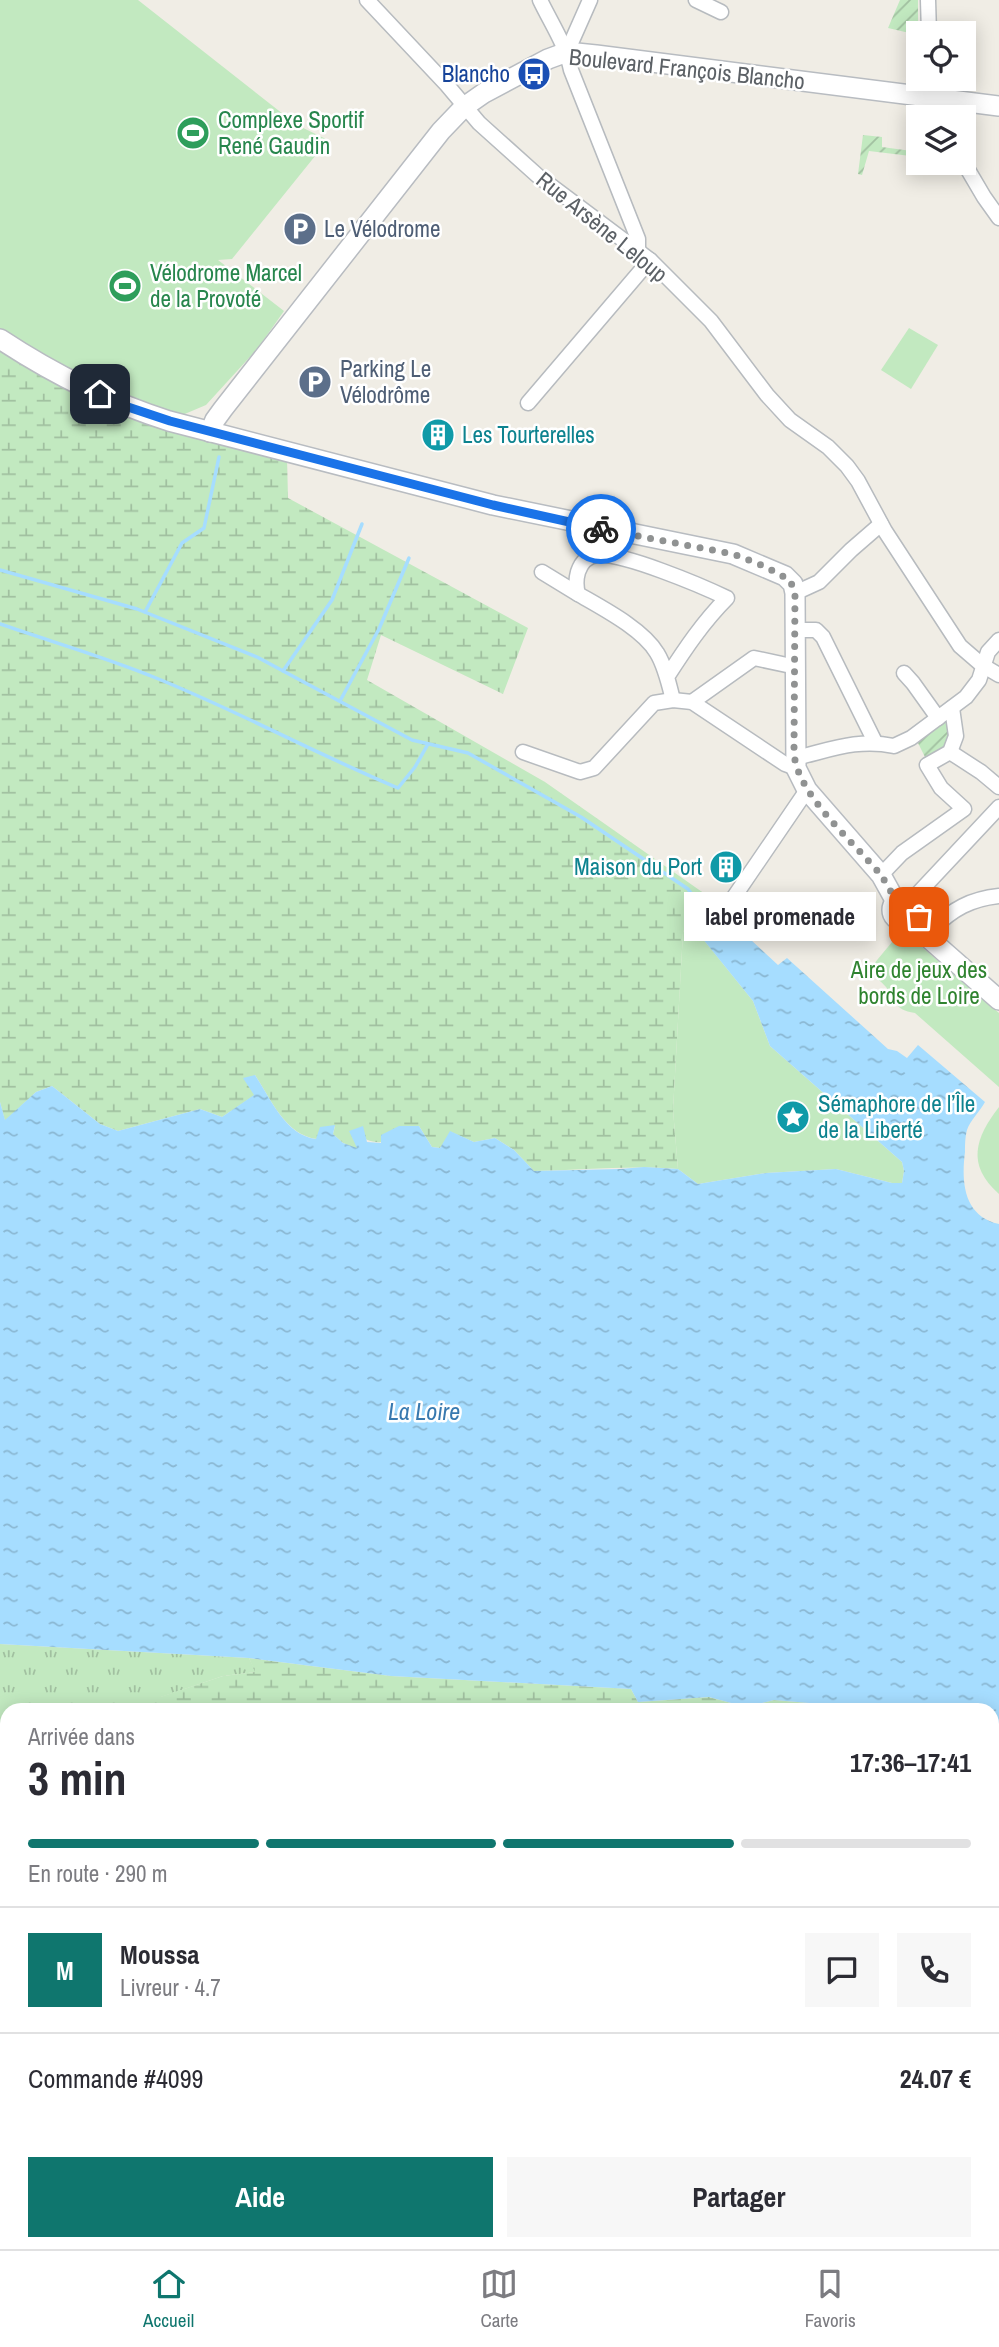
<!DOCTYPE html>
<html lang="fr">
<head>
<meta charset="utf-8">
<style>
	body { margin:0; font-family:"Archivo Narrow",sans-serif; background:#f7f7f7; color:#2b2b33; height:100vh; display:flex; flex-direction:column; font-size:26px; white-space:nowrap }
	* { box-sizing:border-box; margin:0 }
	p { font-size:23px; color:#7c7c81 }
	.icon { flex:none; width:38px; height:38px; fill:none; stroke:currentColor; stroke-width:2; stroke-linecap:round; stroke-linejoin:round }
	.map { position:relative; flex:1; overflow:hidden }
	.sheet { position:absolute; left:0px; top:1703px; width:999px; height:548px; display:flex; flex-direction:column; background:#fff; border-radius:21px 21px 0 0; box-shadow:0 4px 18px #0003 }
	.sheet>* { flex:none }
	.buttons { position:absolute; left:906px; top:21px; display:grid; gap:14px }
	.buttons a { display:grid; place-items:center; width:70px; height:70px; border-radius:0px; background:#fff; box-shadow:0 4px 18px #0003; font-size:35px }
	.pin { position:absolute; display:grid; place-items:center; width:60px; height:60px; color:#fff; margin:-30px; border-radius:14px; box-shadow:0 4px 10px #0006 }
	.courier { position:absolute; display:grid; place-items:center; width:70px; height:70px; margin:-35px; border:5px solid #1a73e8; border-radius:50%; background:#fff; color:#222; box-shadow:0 2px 9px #0007 }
	.bubble { position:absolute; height:49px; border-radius:0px; background:#fff; box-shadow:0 4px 18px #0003; font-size:23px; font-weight:700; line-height:49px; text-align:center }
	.head em { font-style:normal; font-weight:700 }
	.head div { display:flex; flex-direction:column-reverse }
	.head { display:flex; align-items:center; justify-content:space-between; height:119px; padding:0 28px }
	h1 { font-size:46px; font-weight:700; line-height:52px }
	.bar { display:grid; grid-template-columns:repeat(4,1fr); gap:10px 7px; align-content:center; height:84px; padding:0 28px }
	.bar i { height:9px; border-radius:5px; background:#e1e1e2 }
	.bar .selected { background:#0f766e }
	.bar p { grid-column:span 4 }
	.line { display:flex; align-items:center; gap:18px; padding:0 28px; border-top:2px solid #e1e1e2 }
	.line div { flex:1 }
	.round { display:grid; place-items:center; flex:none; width:74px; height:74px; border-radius:0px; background:#f7f7f7 }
	.action { display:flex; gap:14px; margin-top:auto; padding:14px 28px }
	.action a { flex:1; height:80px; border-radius:0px; background:#0f766e; color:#fff; font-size:28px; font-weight:700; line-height:80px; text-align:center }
	.action a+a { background:#f7f7f7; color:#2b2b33 }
	.tab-bar { display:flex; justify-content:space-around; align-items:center; height:98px; border-top:2px solid #e1e1e2; background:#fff; font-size:19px; color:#7c7c81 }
	.tab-bar a { display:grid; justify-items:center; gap:4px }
	.tab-bar .selected { color:#0f766e }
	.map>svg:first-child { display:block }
	.grass { fill:url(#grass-tufts) }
	.wetland { fill:url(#wetland-marsh) }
	.park { fill:#c2e9c0 }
	.garden { fill:url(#garden-furrows) }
	.water { fill:url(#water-ripples) }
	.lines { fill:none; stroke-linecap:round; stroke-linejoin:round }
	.stream { stroke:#a6ddff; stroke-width:3.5 }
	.street-casing { stroke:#b7bbbf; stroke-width:17 }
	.secondary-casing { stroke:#b8bcc1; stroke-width:22 }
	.street { stroke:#fff; stroke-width:14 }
	.secondary { stroke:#fff; stroke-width:19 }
	.done { stroke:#909292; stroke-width:7; stroke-dasharray:0 12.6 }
	.route { stroke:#1a73e8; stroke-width:9 }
	.labels { text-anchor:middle; stroke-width:5; stroke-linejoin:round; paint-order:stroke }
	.street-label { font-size:23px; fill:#5c6166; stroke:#fff }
	.transit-label { font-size:23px; fill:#164399; stroke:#fff; text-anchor:end }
	.leisure-label { font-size:23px; fill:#27864d; stroke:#fff; text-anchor:start }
	.service-label { font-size:23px; fill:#4e5e75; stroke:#fff; text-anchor:start }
	.culture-label { font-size:23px; fill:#0d838f; stroke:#fff; text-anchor:start }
	.park-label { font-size:23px; fill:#2f832f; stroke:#fff }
	.water-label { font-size:24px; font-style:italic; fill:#3879af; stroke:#fff }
</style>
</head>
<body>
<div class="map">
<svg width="999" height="2249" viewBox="0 0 999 2249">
	<defs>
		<pattern id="grass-tufts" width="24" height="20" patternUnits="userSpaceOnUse" patternTransform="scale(1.75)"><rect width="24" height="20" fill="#c2e9c0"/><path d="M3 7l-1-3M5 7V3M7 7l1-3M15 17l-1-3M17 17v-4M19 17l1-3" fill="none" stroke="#a1c0a0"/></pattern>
		<pattern id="wetland-marsh" width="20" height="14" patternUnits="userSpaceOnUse" patternTransform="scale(1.75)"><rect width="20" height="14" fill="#c2e9c0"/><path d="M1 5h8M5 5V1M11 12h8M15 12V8" fill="none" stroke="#a1c0a0"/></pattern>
		<pattern id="garden-furrows" width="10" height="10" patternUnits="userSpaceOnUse" patternTransform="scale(1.75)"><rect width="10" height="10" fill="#c2e9c0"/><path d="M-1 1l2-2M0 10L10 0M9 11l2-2" fill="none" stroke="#a1c0a0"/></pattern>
		<pattern id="water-ripples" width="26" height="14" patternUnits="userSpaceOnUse" patternTransform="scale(1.75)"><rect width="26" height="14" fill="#a6ddff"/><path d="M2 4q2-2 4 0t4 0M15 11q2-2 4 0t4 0" fill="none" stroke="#8ab7d2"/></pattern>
	</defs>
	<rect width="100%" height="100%" fill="#f0ede5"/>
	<!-- grass -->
	<polygon class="grass" points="0,1644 249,1658 256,1672 223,1676 161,1697 161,1710 7,1710 7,1865 0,1865"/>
	<!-- wetland -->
	<g class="wetland">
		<path d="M0 340 109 410 287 458 288 498 528 628 503 694 381 635 367 680 545 782 705 894 683 932 673 1110 678 1169C630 1165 582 1170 534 1171L514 1150 495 1138 474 1142 451 1132 440 1148 432 1147 419 1126C387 1141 382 1151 350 1131L358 1149 343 1143 333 1134 335 1126 317 1139C285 1135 271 1099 255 1075V1095L222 1117 200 1109 118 1131 100 1124 52 1086 36 1092 5 1121 0 1102Z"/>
		<polygon points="249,1658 391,1676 631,1689 638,1702 709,1697 746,1707 774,1700 891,1710 161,1710 160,1697 223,1676 255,1672"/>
		<polygon points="992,1724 999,1726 999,2249 0,2249 0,1865 7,1865 7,2244 992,2244"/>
	</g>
	<!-- park -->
	<g class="park">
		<polygon points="0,0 138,0 297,125 328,140 232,259 218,260 284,311 258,348 206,405 180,416 120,396 31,350 0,329"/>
		<polygon points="909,328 938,345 911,389 881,370"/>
		<polygon points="705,894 731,910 736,926 717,930 703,939 753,1001 770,1046 902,1162 904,1171 902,1183 892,1183 836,1169 766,1173 698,1184 678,1169 673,1110 683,932"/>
		<path d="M902 930 999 1013V1087L915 1013C893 1010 897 1000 886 987 881 981 874 976 868 971Z"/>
		<path d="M999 1107V1194C966 1165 975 1138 999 1107Z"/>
	</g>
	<!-- garden -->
	<g class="garden">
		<polygon points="900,0 918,0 918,35 888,28"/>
		<polygon points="863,135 882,137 882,147 919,152 919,157 869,151 862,175 858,174"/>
		<polygon points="946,721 949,722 951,743 927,761 916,739"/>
	</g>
	<!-- water -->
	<path class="water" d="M736 926 778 965 787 958 888 1049 897 1051 907 1058 918 1045 985 1102C980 1111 970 1121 967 1130 965 1137 965 1146 965 1152 961 1183 964 1216 999 1224V1726L992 1724V1710H891L774 1700 746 1707 709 1697 638 1702 631 1689 391 1676 249 1658 0 1644V1102L5 1120 36 1092 52 1086 100 1124 118 1131 200 1109 222 1117 254 1095 243 1078 255 1075C271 1099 285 1135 316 1139L320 1127 335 1125 333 1134 343 1143 357 1148 349 1131 363 1126 367 1142 381 1143V1135L399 1126H419L432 1147 440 1148 450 1131 474 1142 495 1138 514 1150 534 1171 620 1169 644 1167 678 1169 698 1184 766 1173 836 1169 892 1183H902L904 1171 902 1162 770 1046 753 1001 702 938 717 930Z"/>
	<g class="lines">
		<!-- stream -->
		<g class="stream">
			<polyline points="0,570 137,609 257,657 412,740 468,753 581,817 688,889 717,930"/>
			<polyline points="145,612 182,543 204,528 219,457"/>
			<path d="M0 624C52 642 105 657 156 678 238 711 316 754 398 788L415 767 428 744"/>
			<polyline points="283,671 332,600 362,524"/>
			<polyline points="340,701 379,629 409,558"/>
			<polyline points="0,1955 7,1953"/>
			<polyline points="744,2244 750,2249"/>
		</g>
		<defs>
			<g id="street">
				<polyline points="367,0 447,85 479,123 538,176 650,260 711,321 767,395 790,420 828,447 847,466 858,481 885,531 960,646 982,665 999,675"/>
				<path d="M540 0C551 23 566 45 571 70L638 239V249"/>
				<polyline points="696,0 721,12"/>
				<polyline points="928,0 929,33"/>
				<polyline points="567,52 590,0"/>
				<polyline points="930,97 930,79"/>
				<polyline points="945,98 947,117"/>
				<polyline points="964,163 984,197 999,218"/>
				<polyline points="528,403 650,260"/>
				<polyline points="542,572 578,594"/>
				<polyline points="795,593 819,582 851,550 881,524"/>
				<polyline points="796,630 816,630 823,637 875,742"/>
				<polyline points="904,673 913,683 938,718"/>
				<path d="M667 677C685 649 703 622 727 598 702 586 622 552 597 555 587 556 581 563 578 572 576 579 576 587 578 594 602 608 643 629 657 653 665 666 669 684 673 700"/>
				<polyline points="692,702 754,658 796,667"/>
				<polyline points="523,752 580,772 594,768 654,703 673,700 692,702 785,764 796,768"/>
				<polyline points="950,752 981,772 999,787"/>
				<path d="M795 758C830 750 858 738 894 746L911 738 966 697 979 680 988 652 999 640"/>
				<polyline points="881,875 902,853 964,809 941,788 927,765 950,752 956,736 952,708"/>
				<polyline points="734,897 807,790"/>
				<polyline points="910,902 999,807"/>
				<path d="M933 929C952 909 971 899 999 896"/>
			</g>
			<g id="secondary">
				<path d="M0 339C53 374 109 402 169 421L493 505 733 554 785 576 793 584 795 593 796 768 807 790 881 875 896 902"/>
				<polyline points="210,432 215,420 223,409 441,131 464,107 484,93 548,59 567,52 596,55 999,106"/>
				<circle cx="903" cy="910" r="11"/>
				<polyline points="908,920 999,1000"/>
			</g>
		</defs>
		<!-- street casing -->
		<use href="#street" class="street-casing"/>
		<!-- secondary casing -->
		<use href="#secondary" class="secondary-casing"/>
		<!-- street -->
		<use href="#street" class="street"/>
		<!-- secondary -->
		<use href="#secondary" class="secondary"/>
	</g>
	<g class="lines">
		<!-- done -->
		<path class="done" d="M601 529 733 554 764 566 790 580 795 593 794 752C796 794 853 841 880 874 886 882 891 892 896 901L903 899 910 902 914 913 919 917"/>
		<!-- route -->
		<polyline class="route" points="100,394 125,406 170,421 493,505 601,529"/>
	</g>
	<!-- icons -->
	<defs>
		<symbol id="bus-disc" viewBox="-11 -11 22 22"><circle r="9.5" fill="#1a4fb4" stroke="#fff"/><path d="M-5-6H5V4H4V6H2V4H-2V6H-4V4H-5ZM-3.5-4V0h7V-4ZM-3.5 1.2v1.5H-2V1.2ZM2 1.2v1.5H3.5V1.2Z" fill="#fff"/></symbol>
		<symbol id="stadium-disc" viewBox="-11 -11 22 22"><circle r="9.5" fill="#2e9e5b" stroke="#fff"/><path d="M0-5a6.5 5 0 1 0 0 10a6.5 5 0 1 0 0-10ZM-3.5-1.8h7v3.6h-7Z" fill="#fff"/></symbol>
		<symbol id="parking-disc" viewBox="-11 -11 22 22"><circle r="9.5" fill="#5c6f8a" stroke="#fff"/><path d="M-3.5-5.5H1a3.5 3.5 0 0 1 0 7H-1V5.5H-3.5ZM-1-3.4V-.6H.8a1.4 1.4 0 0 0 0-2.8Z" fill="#fff"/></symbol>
		<symbol id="building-disc" viewBox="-11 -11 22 22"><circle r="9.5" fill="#0f9aa8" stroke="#fff"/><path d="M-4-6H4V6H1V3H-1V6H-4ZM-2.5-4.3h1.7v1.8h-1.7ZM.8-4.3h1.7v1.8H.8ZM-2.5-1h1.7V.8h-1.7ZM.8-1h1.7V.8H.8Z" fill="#fff"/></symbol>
		<symbol id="sight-disc" viewBox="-11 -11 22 22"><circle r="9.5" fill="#0f9aa8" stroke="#fff"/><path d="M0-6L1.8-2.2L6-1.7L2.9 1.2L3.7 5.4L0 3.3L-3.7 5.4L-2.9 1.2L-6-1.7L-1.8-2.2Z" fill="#fff"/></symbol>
	</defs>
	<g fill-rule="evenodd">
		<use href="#bus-disc" x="515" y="55" width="38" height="38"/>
		<use href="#stadium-disc" x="174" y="114" width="38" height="38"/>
		<use href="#parking-disc" x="281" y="210" width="38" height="38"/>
		<use href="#stadium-disc" x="106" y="267" width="38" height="38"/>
		<use href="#parking-disc" x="296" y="363" width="38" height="38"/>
		<use href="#building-disc" x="419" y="416" width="38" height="38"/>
		<use href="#building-disc" x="707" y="848" width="38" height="38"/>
		<use href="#sight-disc" x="774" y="1098" width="38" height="38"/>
	</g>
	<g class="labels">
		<!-- street labels -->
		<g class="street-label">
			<text transform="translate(687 69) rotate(6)" y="8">Boulevard François Blancho</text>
			<text transform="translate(602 227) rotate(39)" y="8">Rue Arsène Leloup</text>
		</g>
		<!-- transit labels -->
		<g class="transit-label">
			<text x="510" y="82">Blancho</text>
		</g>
		<!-- leisure labels -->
		<g class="leisure-label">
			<text x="218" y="128">Complexe Sportif<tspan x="218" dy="26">René Gaudin</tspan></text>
			<text x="150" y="281">Vélodrome Marcel<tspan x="150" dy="26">de la Provoté</tspan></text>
		</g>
		<!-- service labels -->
		<g class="service-label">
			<text x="324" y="237">Le Vélodrome</text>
			<text x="340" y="377">Parking Le<tspan x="340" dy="26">Vélodrôme</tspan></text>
		</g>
		<!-- culture labels -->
		<g class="culture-label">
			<text x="462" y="443">Les Tourterelles</text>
			<text x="702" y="875" text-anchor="end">Maison du Port</text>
			<text x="818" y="1112">Sémaphore de l’Île<tspan x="818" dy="26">de la Liberté</tspan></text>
		</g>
		<!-- park labels -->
		<g class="park-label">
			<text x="919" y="978">Aire de jeux des<tspan x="919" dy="26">bords de Loire</tspan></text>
		</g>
		<!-- water labels -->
		<g class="water-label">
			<text x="424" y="1420">La Loire</text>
		</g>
	</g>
</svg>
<div class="buttons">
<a><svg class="icon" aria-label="locate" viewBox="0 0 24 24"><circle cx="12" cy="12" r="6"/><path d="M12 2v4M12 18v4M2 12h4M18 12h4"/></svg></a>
<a><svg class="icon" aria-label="layers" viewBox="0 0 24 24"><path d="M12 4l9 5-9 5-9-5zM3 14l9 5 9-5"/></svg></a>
</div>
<div class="pin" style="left:919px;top:917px;background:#ea580c"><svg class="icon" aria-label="bag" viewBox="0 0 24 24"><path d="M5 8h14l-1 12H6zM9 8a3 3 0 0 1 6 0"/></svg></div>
<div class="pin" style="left:100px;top:394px;background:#1f2937"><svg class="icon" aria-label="home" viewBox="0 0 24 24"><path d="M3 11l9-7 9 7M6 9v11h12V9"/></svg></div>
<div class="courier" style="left:601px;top:529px"><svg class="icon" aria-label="bike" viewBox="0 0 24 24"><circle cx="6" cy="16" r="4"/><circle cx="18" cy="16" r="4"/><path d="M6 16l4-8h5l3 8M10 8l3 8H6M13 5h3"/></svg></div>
<div class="bubble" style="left:684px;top:892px;width:192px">label promenade</div>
<section class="sheet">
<div class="head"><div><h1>3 min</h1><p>Arrivée dans</p></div><em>17:36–17:41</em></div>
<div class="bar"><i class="selected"></i><i class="selected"></i><i class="selected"></i><i></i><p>En route · 290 m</p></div>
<div class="line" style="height:126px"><b class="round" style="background:#0f766e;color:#fff">M</b><div><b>Moussa</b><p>Livreur · 4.7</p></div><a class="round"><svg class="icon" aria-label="chat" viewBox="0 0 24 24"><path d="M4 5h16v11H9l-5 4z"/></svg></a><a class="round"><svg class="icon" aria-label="phone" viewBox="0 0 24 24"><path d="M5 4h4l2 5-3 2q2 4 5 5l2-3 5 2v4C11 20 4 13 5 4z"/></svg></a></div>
<div class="line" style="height:91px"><div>Commande #4099</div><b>24.07 €</b></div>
<div class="action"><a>Aide</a><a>Partager</a></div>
</section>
</div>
<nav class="tab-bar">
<a class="selected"><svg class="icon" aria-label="home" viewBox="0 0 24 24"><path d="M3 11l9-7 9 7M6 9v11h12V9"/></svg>Accueil</a>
<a><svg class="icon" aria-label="map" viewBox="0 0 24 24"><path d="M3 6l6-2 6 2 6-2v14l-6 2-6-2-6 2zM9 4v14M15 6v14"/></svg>Carte</a>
<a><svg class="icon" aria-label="saved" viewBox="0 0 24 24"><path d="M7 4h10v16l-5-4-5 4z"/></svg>Favoris</a>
</nav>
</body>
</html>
